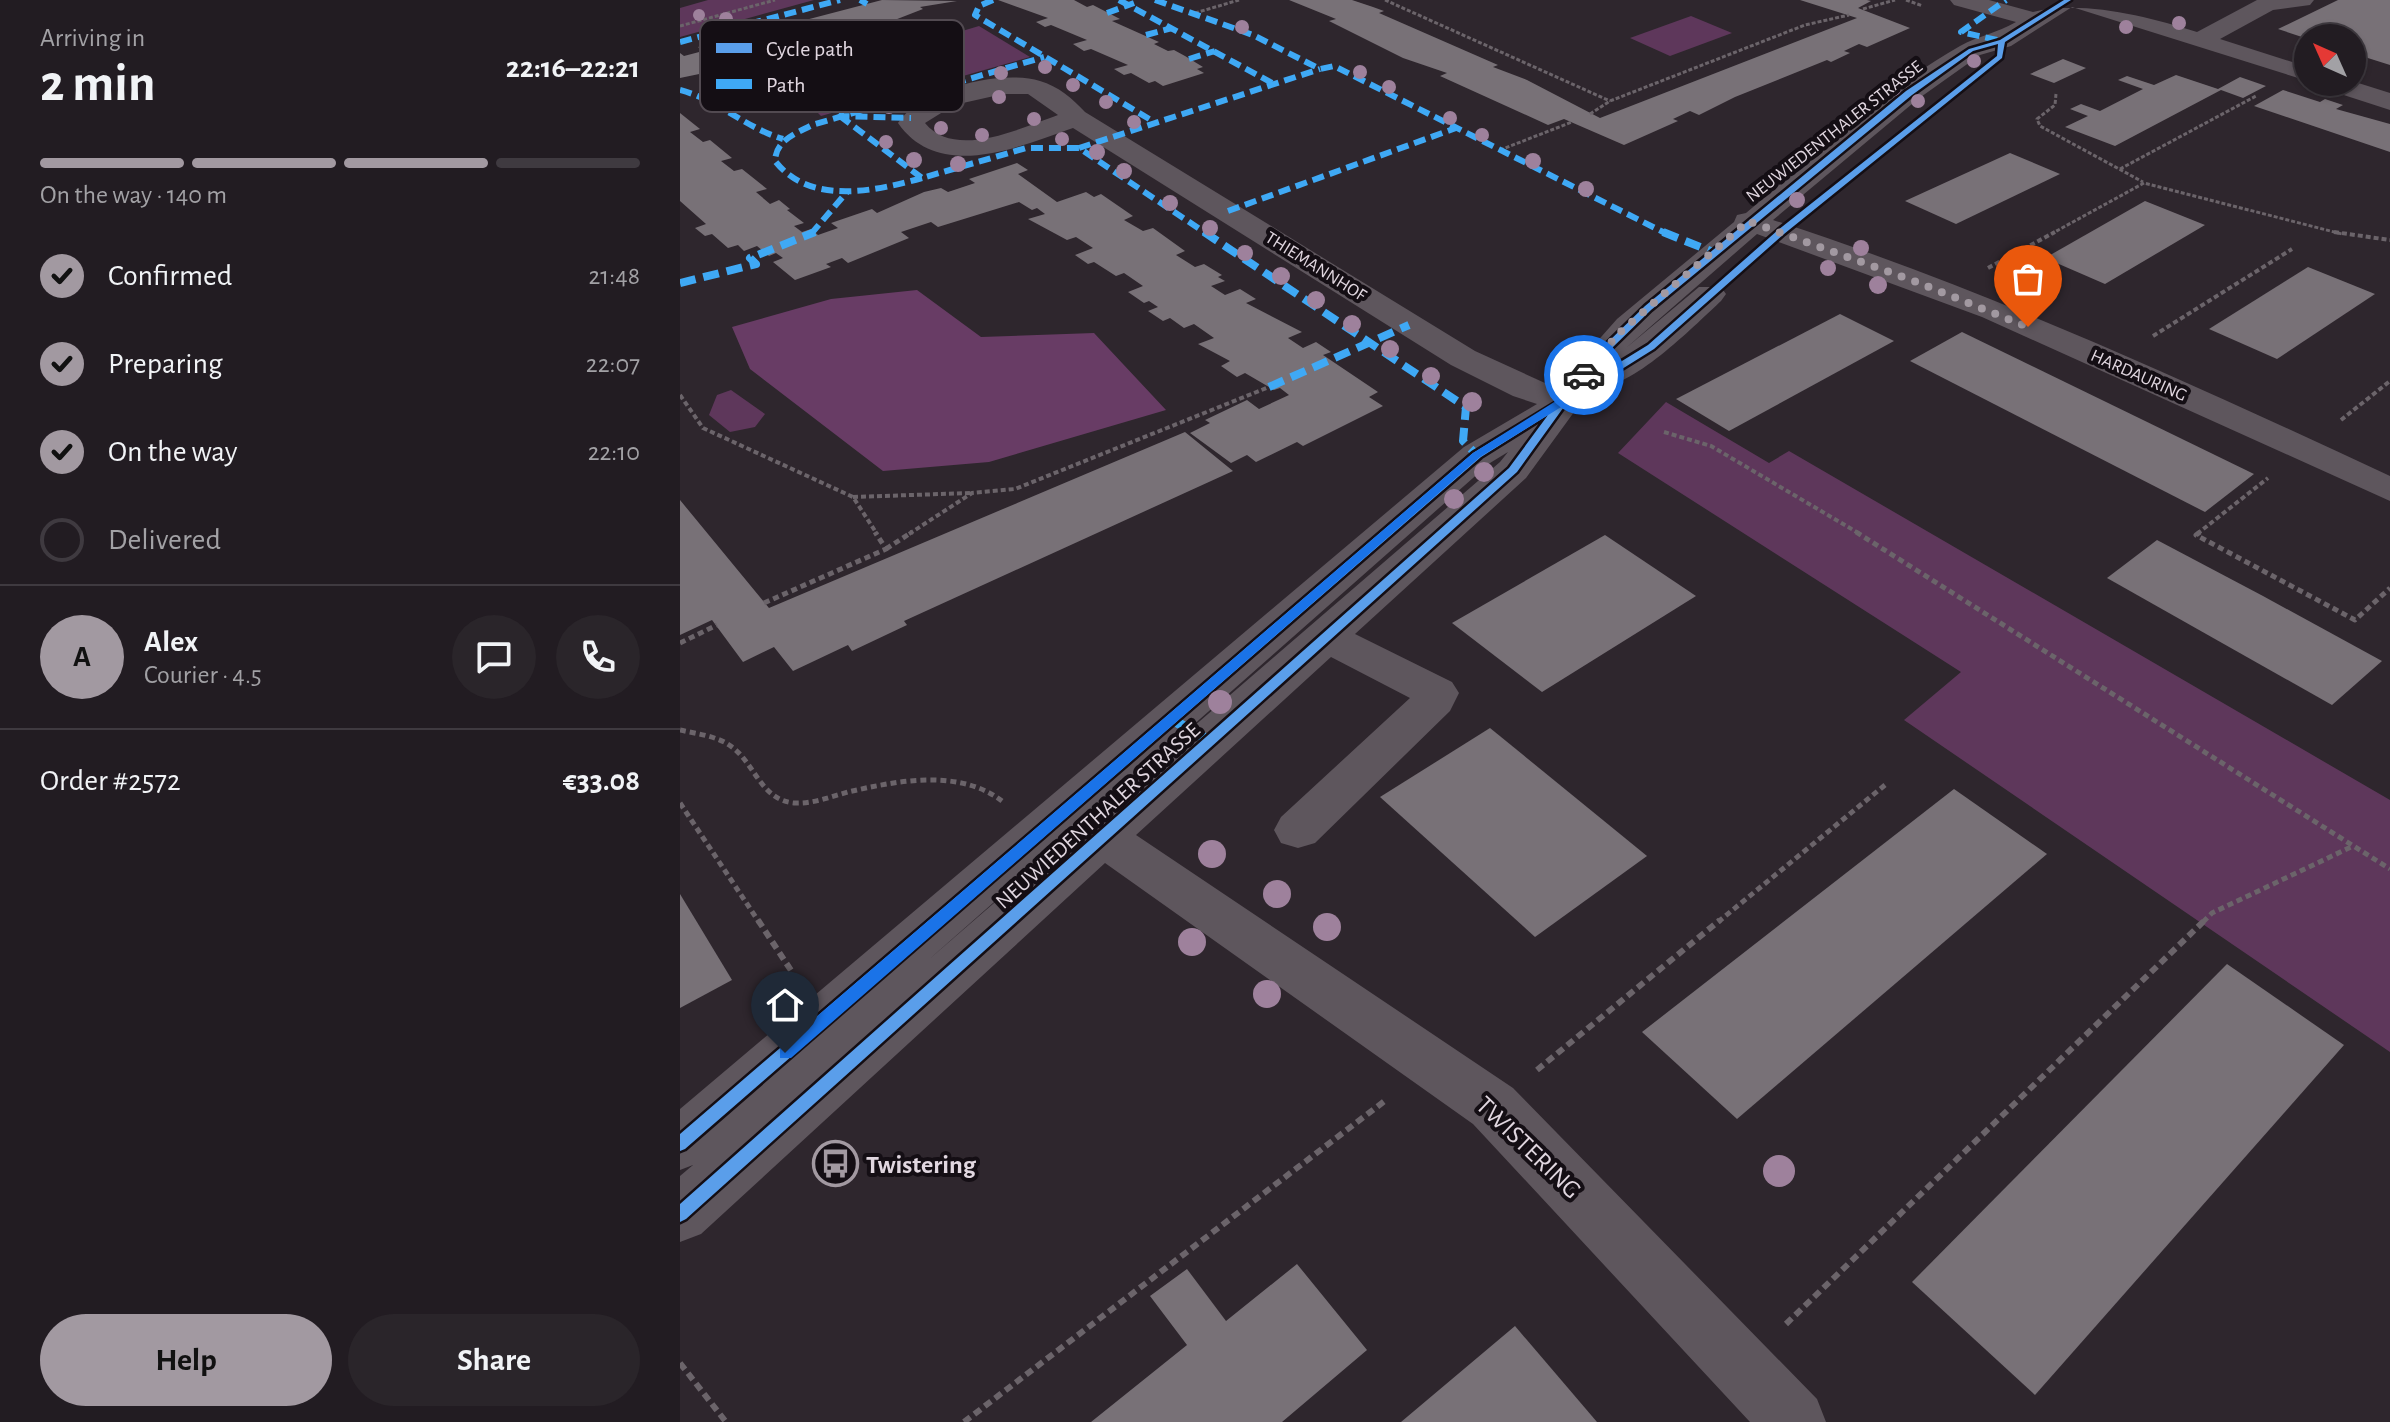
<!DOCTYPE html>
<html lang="en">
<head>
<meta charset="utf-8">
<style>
	body { margin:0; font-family:"Alegreya Sans",sans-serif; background:#2a252a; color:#f1f3f6; height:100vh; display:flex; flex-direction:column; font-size:30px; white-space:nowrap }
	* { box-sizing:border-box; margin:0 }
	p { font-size:26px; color:#a2a1a5 }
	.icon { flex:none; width:44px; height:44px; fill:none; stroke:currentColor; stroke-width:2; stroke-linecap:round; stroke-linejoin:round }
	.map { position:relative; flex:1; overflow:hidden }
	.details { display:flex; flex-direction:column; background:#221c22; width:680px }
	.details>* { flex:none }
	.needle { width:52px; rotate:315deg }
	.tools { position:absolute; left:1614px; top:24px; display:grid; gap:16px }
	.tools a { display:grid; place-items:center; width:72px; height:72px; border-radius:50%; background:#221c22; box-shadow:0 2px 6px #0004,0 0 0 2px #3f3a40; font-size:40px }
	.pin { position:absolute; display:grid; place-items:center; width:68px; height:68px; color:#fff; margin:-82px -34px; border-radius:50% 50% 50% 0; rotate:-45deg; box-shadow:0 0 8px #0007 }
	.pin .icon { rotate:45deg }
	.courier { position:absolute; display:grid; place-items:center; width:80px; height:80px; margin:-40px; border:6px solid #1a73e8; border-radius:50%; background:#fff; color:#222; box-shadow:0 2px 10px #0007 }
	.summary em { font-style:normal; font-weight:700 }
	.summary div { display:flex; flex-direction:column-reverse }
	.summary { display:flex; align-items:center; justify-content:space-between; height:136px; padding:0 40px }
	h1 { font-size:52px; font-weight:700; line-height:60px }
	.bar { display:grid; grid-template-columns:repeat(4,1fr); gap:12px 8px; align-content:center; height:96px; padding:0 40px }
	.bar i { height:10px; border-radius:6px; background:#3f3a40 }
	.bar .current { background:#a299a1 }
	.bar p { grid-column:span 4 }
	.line { display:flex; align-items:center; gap:20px; padding:0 40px; border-top:2px solid #3f3a40 }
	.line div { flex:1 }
	.round { display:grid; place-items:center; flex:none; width:84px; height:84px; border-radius:42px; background:#2a252a }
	ol { padding:0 40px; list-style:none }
	li { display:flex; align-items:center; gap:24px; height:88px }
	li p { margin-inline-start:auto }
	li .icon { padding:8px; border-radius:50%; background:#a299a1; color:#111; stroke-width:4 }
	li:last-child { color:#a2a1a5 }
	li i { width:44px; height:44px; border:4px solid #3f3a40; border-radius:50% }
	.button { display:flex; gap:16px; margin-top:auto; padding:16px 40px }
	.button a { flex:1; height:92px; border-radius:48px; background:#a299a1; color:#111; font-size:32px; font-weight:700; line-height:92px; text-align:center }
	.button a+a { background:#2a252a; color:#f1f3f6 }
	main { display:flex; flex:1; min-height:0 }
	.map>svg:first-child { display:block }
	.green { fill:#5e375b }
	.forest { fill:#683c65 }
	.building { fill:#787177 }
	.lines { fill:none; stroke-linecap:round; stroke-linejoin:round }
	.path-far3 { stroke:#6b646a; stroke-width:3; stroke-dasharray:4 2; stroke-linecap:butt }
	.path-far2 { stroke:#6b646a; stroke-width:4; stroke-dasharray:5 3; stroke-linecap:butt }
	.path-far1 { stroke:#6b646a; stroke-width:5; stroke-dasharray:6 4; stroke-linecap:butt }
	.path { stroke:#6b646a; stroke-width:6; stroke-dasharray:8 5; stroke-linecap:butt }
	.minor { fill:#5e565d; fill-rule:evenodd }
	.quiet-far2 { stroke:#3fa9f5; stroke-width:6; stroke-dasharray:12 6; stroke-linecap:butt }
	.quiet-far1 { stroke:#3fa9f5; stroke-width:8; stroke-dasharray:16 8; stroke-linecap:butt }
	.quiet { stroke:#3fa9f5; stroke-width:10; stroke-dasharray:20 10; stroke-linecap:butt }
	.cycleway-casing { stroke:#140e14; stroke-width:5 }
	.cycleway { fill:#5a9eea; fill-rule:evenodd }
	.tree { fill:#9e819c }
	.route { fill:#1a73e8 }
	.done { stroke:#a299a1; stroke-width:8; stroke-dasharray:0 14.4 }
	.labels { text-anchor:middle; stroke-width:8; stroke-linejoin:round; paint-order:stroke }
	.far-street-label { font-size:18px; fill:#e1d7e0; stroke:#140e14 }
	.street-label { font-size:22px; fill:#e1d7e0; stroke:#140e14 }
	.near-street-label { font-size:26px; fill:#e1d7e0; stroke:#140e14 }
	.near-poi-label { font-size:26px; font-weight:bold; fill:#e1d7e0; stroke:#140e14; text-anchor:start }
	.key { fill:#140e14; stroke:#524a51; stroke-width:2 }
	.key-label { font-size:22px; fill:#e1d7e0 }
</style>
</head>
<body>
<main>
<section class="details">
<div class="summary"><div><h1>2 min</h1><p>Arriving in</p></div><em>22:16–22:21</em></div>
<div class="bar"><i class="current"></i><i class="current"></i><i class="current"></i><i></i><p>On the way · 140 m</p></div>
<ol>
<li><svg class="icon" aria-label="check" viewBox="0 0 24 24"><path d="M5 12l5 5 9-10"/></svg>Confirmed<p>21:48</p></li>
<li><svg class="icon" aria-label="check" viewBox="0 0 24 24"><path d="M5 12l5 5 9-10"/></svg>Preparing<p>22:07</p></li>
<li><svg class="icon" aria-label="check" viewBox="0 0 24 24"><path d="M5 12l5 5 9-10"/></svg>On the way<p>22:10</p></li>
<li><i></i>Delivered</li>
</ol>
<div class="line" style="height:144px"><b class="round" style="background:#a299a1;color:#111">A</b><div><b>Alex</b><p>Courier · 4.5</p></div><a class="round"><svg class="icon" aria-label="chat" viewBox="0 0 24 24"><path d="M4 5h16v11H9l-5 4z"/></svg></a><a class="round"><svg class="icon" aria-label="phone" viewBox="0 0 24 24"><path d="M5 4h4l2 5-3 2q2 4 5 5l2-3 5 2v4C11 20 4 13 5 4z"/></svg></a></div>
<div class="line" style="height:104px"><div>Order #2572</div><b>€33.08</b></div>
<div class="button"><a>Help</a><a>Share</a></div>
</section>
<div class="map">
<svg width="1710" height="1422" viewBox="0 0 1710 1422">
	<rect width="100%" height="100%" fill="#2e262d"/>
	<!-- green -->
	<g class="green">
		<polygon points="28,0 134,0 0,37 0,8"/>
		<polygon points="1011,16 1052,33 990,56 950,38"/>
		<polygon points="299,26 350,57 141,116 108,83"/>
		<polygon points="51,390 85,414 75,427 50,432 29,415 37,395"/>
		<polygon points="986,402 1089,463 1109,451 1710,800 1710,1052 1224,720 1281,672 938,453"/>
	</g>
	<!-- forest -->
	<polygon class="forest" points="237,290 301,337 414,333 486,410 309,462 203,471 70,369 52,327 151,299"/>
	<!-- building -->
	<g class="building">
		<polygon points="202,0 277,1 240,7 243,9 189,30 176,27 142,40 145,42 90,55 85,51 58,58 61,61 45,66 48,68 0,78 0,53 4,56 23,51 18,47 38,42 41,45 81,31 120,27 114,23"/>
		<polygon points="318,0 394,0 407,7 413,5 440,19 432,21 479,42 474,44 488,51 494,50 505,56 523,67 517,69 524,73 483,86 475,81 469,83 451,73 444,75 434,69 448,65 411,49 404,51 393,44 407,40 371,25 365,27 356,22 368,18"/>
		<polygon points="609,0 672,0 693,7 704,11 699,13 818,65 813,67 847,80 920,118 1177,18 1120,0 1187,0 1191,1 1178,8 1230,28 1187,47 1179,44 1164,51 1170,53 1151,62 1147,60 1055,97 1019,115 1010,111 993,119 998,121 944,145 884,119 868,125 760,76 767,73 723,58 649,21 656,19"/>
		<polygon points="1658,0 1710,0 1710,65 1672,53 1672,38 1628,39 1598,29"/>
		<polygon points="1383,59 1406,68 1374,83 1350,74"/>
		<polygon points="1496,75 1538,89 1560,77 1586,86 1563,98 1541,90 1435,146 1385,127 1408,116 1390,109 1401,104 1420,111 1463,89 1438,80 1447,76 1474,85"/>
		<polygon points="1603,90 1640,102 1645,99 1663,105 1656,109 1710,124 1710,152 1574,106"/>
		<polygon points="0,113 20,129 10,132 23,142 30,140 52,158 41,161 54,171 62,169 87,189 76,192 90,204 99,200 110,209 107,210 124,223 114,226 122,232 131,229 138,235 158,228 151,223 192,209 197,213 244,192 261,188 268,192 295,183 289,179 337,163 348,170 338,174 377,202 406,192 414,197 421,194 453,216 444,220 463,231 473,228 505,251 496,255 515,267 524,264 542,275 538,277 545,281 531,286 545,295 560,289 576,299 566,303 622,332 608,338 623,348 636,342 651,352 643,355 698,392 689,397 703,406 623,446 617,442 576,462 567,455 551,463 510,433 530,423 525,420 567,400 579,409 609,395 600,388 594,390 565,373 557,377 541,366 550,361 518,344 534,338 514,324 504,328 490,318 483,321 468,311 478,307 469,301 464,303 448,292 463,286 444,273 436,276 414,262 408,264 395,255 413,248 396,237 387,240 348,219 365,214 357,208 352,210 339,202 258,227 251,222 221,232 229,238 168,263 162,258 146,264 151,267 115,280 93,262 103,258 96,253 89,256 77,246 64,251 58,245 48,248 32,234 25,236 15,228 26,224 0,201"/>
		<polygon points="1330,153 1380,174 1276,224 1225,201"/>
		<polygon points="1465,201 1525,225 1425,284 1365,258"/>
		<polygon points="1628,267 1695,294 1597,359 1529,329"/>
		<polygon points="1160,314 1214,341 1049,431 996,399"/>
		<polygon points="1282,332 1461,419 1574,474 1525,512 1230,361"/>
		<polygon points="505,432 553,471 224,621 227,625 172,651 168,645 113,671 94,647 63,662 32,620 0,635 0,500 89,608"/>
		<polygon points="925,535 1016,596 862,692 772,623"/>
		<polygon points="1477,540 1583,596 1702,661 1652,705 1427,578"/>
		<polygon points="810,728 967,856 855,937 700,797"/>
		<polygon points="1274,789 1367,854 1057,1119 962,1032"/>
		<polygon points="0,894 52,980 0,1008"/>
		<polygon points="1547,964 1664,1045 1355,1395 1232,1282"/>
		<polygon points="617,1264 687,1350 602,1422 411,1422 507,1345 470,1296 507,1269 546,1321"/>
		<polygon points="835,1326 917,1422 721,1422"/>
	</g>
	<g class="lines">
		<!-- path-far3 -->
		<g class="path-far3">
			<polyline points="705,0 930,101"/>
			<polyline points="1226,0 1243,6"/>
			<polyline points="1183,9 1215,0"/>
			<polyline points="515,13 559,0"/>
			<polyline points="0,26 95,0"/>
			<polyline points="1376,94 1375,105 1357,119 1360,126 1463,182"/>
			<polyline points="910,114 930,101 1125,25 1169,15"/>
			<polyline points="820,150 892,122"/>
			<polyline points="1440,169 1576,96"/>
			<polyline points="1371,234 1464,183 1662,234"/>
		</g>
		<!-- path-far2 -->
		<g class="path-far2">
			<polyline points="1654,232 1710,240"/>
			<polyline points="1308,268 1375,232"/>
			<polyline points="1473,336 1612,249"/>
			<polyline points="0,395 23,428 173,497 197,534"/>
			<polyline points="1661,420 1710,381"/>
			<polyline points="984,432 1031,446 1180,534"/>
			<polyline points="173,497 291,493"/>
			<polyline points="229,534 292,493 335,489 589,387"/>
			<polyline points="1517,534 1588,478"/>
		</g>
		<!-- path-far1 -->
		<g class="path-far1">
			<polyline points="1176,532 1710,869"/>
			<polyline points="1520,532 1516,535 1675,620 1710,588"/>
			<polyline points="206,549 232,532"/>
			<polyline points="84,603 206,549 195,532"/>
			<polyline points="0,643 37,625"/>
			<path d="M0 730C17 734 38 736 52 747 75 764 81 800 114 803 132 804 150 797 168 792 216 781 279 768 322 801"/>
			<polyline points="0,803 79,922"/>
			<polyline points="1038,922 1205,785"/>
			<polyline points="1523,922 1532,913 1671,847"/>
		</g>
		<!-- path -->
		<g class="path">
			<polyline points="78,920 114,975"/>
			<polyline points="857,1070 1040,920"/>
			<polyline points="1106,1324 1525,920"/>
			<polyline points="0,1363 46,1422"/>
			<polyline points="284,1422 706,1100"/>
		</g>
		<!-- minor -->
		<g class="minor">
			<path d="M1270 0H1309L1353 12C1402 0 1466 16 1517 32L1577 0H1634L1630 5 1593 10 1540 39 1628 67 1631 82 1392 7 1331 46 1300 55 1238 99 1093 220C1306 289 1508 382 1710 476V501L1302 317 1077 234 946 348 1019 287H1041L1046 294 1041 301C1017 323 947 395 913 386L846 478 675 634 772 682 779 693 770 711 635 843 618 848 601 843 594 830 601 817 730 698 651 657 456 835 833 1088 1137 1399 1146 1422H1070L793 1124 425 863 21 1234 0 1242V1176L13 1165 0 1170V1109L784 447 857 404 833 396 771 365 393 128C338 147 259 182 218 123 240 89 321 69 360 81 378 86 393 99 405 112L795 351 876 388 937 319 1054 222 1057 215 1066 213C1134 157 1202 90 1280 46 1298 36 1317 33 1336 22L1274 5ZM323 94H348L378 115C341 128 275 160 245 123L274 105ZM828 452 820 462 418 809 810 463ZM388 837 389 838 246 962Z"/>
			<polygon points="1672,81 1710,93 1710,110 1639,87 1635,82"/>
		</g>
		<!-- quiet-far2 -->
		<g class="quiet-far2">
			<polyline points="180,0 187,4"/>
			<polyline points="313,0 299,6 295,15 476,123"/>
			<polyline points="439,0 594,84"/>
			<polyline points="475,0 573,35 640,69 654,66 987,234"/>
			<polyline points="427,13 454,3"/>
			<polyline points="466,35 492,28"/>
			<polyline points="1317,40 1281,32 1326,0"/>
			<polyline points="0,42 160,0"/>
			<polyline points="509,59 535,51"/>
			<path d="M0 90C38 100 66 128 103 139"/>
			<polyline points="145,102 160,116 231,118"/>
			<polyline points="160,116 242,178 346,148 399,148 527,234"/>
			<polyline points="399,148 640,69"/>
			<path d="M242 178C196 191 130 206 95 161 96 140 115 134 132 125L364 57"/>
			<polyline points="548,211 776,128"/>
			<polyline points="131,234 167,192"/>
		</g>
		<!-- quiet-far1 -->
		<g class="quiet-far1">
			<polyline points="524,232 786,407 783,441 797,455"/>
			<polyline points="983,232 1033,252"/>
			<polyline points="0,283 76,264 70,258 135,232"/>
			<polyline points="589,387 729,325"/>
		</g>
		<!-- quiet -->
		<polyline class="quiet" points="491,719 530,741"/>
		<defs>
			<path id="cycleway" d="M1384 0H1391L1325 42 1322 58 1104 234 974 349 886 404 837 472 6 1219 0 1222V1204L829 468 868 415 801 457 5 1149 0 1151V1134L793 453 880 400 927 343 965 306 1226 91 1289 49 1320 40ZM1318 44 1317 56 1098 230 968 345 898 388 933 347 971 310 1232 95 1293 51Z"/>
		</defs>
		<!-- cycleway casing -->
		<use href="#cycleway" class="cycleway-casing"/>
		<!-- cycleway -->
		<use href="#cycleway" class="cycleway"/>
	</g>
	<!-- trees -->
	<g class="tree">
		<circle cx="19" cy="15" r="6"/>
		<circle cx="46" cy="19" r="7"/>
		<circle cx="1499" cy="23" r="7"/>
		<circle cx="562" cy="27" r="7"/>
		<circle cx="1446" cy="27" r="7"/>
		<circle cx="1294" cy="61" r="7"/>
		<circle cx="365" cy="67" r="7"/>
		<circle cx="680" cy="72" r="7"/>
		<circle cx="321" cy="73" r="7"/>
		<circle cx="393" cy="85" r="7"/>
		<circle cx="709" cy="87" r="7"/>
		<circle cx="1214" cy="89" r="7"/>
		<circle cx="319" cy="97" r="7"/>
		<circle cx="1238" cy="101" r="7"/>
		<circle cx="426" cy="102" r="7"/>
		<circle cx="209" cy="107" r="7"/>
		<circle cx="1176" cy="117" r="7"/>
		<circle cx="770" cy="118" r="7"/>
		<circle cx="354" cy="119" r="7"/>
		<circle cx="454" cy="122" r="7"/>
		<circle cx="261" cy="128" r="7"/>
		<circle cx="302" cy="135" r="7"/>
		<circle cx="802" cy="135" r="7"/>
		<circle cx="382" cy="139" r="7"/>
		<circle cx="206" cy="142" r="7"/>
		<circle cx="417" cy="152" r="8"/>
		<circle cx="234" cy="160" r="8"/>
		<circle cx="853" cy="161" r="8"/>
		<circle cx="278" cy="164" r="8"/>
		<circle cx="444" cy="171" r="8"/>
		<circle cx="906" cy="189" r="8"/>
		<circle cx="1117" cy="200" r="8"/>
		<circle cx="490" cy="203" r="8"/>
		<circle cx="530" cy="228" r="8"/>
		<circle cx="1181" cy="248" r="8"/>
		<circle cx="565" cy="253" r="8"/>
		<circle cx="1148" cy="268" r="8"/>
		<circle cx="601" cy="276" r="9"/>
		<circle cx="1198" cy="285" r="9"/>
		<circle cx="636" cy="300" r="9"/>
		<circle cx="672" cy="324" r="9"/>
		<circle cx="710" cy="349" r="9"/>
		<circle cx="751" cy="376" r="9"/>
		<circle cx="792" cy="402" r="10"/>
		<circle cx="804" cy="472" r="10"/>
		<circle cx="774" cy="499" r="10"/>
		<circle cx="540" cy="702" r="12"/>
		<circle cx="532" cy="854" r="14"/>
		<circle cx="597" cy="894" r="14"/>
		<circle cx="647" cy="927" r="14"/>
		<circle cx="512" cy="942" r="14"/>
		<circle cx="587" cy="994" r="14"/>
		<circle cx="1099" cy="1171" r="16"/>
	</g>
	<!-- route -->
	<polygon class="route" points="901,373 909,375 886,404 800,457 111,1058 100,1058 100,1048 793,453 879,399"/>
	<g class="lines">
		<!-- done -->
		<polyline class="done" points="904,375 938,334 1068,221 1234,281 1348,327"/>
	</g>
	<!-- icons -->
	<defs>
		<symbol id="bus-ring" viewBox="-11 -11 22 22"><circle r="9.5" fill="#140e14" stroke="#a299a1" stroke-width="1.5"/><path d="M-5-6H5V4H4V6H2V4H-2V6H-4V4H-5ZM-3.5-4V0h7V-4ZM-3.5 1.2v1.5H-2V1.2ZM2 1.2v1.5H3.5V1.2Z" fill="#a299a1"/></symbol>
	</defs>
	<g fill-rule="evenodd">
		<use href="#bus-ring" x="130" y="1138" width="51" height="51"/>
	</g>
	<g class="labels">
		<!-- far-street labels -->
		<g class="far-street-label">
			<text transform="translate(1154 131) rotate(-38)" y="6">NEUWIEDENTHALER STRASSE</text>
			<text transform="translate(636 266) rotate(32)" y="6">THIEMANNHOF</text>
			<text transform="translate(1459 375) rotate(24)" y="6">HARDAURING</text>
		</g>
		<!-- street labels -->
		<g class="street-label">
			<text transform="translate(417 815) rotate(-42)" y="8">NEUWIEDENTHALER STRASSE</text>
		</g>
		<!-- near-street labels -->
		<g class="near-street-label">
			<text transform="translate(849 1147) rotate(44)" y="9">TWISTERING</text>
		</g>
		<!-- near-poi labels -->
		<g class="near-poi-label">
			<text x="186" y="1173">Twistering</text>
		</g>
	</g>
	<!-- legend -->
	<rect x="20" y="20" width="264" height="92" rx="12" class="key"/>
	<rect x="36" y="43" width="36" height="10" fill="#5a9eea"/>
	<rect x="36" y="79" width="36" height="10" fill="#3fa9f5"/>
	<g class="key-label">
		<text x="86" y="56">Cycle path</text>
		<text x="86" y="92">Path</text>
	</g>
</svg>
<div class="tools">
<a><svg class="needle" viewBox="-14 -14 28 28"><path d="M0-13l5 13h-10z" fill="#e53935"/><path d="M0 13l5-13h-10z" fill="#a2a1a5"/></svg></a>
</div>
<div class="pin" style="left:1348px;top:327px;background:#ea580c"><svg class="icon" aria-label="bag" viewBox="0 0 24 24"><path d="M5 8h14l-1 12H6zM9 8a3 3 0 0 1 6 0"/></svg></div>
<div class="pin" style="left:105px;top:1053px;background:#1f2937"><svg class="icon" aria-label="home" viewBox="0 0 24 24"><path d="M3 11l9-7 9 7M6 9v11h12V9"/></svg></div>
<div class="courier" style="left:904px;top:375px"><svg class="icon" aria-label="car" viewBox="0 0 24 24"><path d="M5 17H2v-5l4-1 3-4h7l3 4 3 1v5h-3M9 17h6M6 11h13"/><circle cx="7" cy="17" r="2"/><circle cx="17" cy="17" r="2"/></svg></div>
</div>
</main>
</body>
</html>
